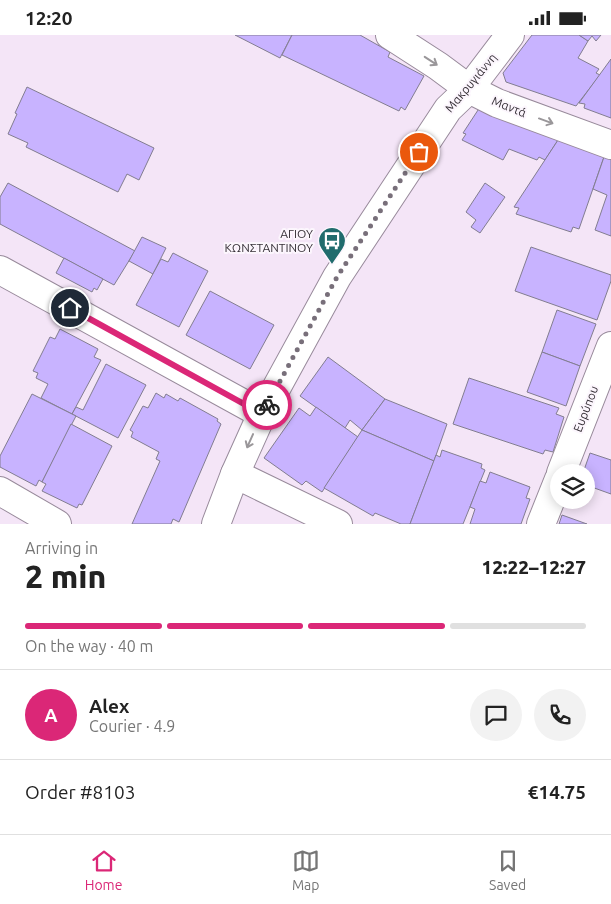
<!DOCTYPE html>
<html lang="en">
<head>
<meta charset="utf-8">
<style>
	body { margin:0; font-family:Ubuntu,sans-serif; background:#f2f2f2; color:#222; height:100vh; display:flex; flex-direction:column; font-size:19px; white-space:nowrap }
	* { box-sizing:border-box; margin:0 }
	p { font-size:16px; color:#767676 }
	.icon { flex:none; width:28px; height:28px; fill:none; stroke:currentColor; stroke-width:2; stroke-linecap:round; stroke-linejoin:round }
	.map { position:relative; height:489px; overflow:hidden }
	.sheet { display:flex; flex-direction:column; background:#fff; flex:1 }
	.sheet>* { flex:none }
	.controls { position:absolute; left:550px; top:429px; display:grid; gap:10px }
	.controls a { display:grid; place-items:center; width:45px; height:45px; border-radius:50%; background:#fff; box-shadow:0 2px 12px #0003; font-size:25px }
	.pin { position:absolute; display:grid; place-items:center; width:42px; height:42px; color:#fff; margin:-21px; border:2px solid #fff; border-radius:50%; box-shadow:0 1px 5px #0007 }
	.courier { position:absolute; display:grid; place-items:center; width:50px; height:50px; margin:-25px; border:4px solid #db2777; border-radius:50%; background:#fff; color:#222; box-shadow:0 1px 6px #0007 }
	.summary em { font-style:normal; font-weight:800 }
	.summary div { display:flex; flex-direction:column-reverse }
	.summary { display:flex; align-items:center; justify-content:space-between; height:85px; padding:0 25px }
	h1 { font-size:32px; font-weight:800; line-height:38px }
	.bar { display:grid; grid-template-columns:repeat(4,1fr); gap:8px 5px; align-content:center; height:60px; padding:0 25px }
	.bar i { height:6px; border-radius:4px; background:#e0e0e0 }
	.bar .current { background:#db2777 }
	.bar p { grid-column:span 4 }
	.line { display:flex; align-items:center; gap:12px; padding:0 25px; border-top:1px solid #e0e0e0 }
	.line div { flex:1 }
	.round { display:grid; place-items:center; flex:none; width:52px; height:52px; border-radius:26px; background:#f2f2f2 }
	.status { display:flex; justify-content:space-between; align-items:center; height:35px; padding:0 25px; background:#fff; direction:ltr }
	.status svg { height:14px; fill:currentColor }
	.dock { display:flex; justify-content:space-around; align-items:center; height:70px; border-top:1px solid #e0e0e0; background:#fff; font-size:14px; color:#767676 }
	.dock a { display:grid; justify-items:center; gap:2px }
	.dock .current { color:#db2777 }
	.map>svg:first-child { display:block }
	.building { fill:#c8b3ff; stroke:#827d90 }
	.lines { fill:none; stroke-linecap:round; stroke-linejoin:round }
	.minor-casing { stroke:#988a9b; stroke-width:30 }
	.minor { stroke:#fff; stroke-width:28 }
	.oneway { stroke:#9a979a }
	.done { stroke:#786f7a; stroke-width:5; stroke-dasharray:0 9 }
	.route { stroke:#db2777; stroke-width:6 }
	.labels { text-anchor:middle; stroke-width:4; stroke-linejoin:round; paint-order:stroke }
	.street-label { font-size:12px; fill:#352f36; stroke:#fcf6fd }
	.poi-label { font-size:12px; fill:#352f36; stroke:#fcf6fd; text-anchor:end }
</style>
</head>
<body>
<div class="status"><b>12:20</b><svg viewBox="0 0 49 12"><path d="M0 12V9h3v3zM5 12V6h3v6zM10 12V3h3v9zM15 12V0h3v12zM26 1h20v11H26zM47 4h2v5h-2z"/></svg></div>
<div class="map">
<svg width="611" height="489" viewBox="0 0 611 489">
	<rect width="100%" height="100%" fill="#f4e5f7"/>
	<!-- building -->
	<g class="building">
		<polygon points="235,0 292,0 280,23"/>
		<polygon points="292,0 360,0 390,17 388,22 424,41 405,75 401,72 399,76 282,20"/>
		<polygon points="532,0 579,0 588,6 578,23 599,34 596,38 600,40 576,71 506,47 503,38"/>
		<polygon points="579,0 601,0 596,6 592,1 588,6"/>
		<polygon points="611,24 611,83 584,73 585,69 579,68"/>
		<polygon points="27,52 154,113 139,145 127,139 118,157 26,112 28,108 8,99 17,79 15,78"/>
		<polygon points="480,72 560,102 545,125 539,122 537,125 509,114 503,125 462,105 466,99 463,98"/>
		<polygon points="560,102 605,119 579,194 573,192 571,197 516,179 519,173 514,172"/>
		<polygon points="605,119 611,121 611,201 595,195 607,160 593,154"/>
		<polygon points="8,148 135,216 114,250 0,189 0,162"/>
		<polygon points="485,148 505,162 480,198 471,192 476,185 466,177"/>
		<polygon points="142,202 166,213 153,239 129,226"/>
		<polygon points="531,212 611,240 611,246 597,285 515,256"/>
		<polygon points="173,218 208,236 179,292 136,270 161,224 168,227"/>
		<polygon points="64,223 103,244 97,255 94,253 92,257 56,238"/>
		<polygon points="210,256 274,290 250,334 186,300"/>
		<polygon points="557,275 596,289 580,331 542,317"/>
		<polygon points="60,294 98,314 94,322 101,325 72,379 41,363 48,349 36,343 38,338 33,336 50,302 55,304"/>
		<polygon points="542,317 580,331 566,371 527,357"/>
		<polygon points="328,322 385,364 362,395 350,385 345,393 300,361"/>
		<polygon points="106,329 146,350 118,403 72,379 76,372 83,375"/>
		<polygon points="469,343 559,373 556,379 564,382 553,417 545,415 543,419 453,389"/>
		<polygon points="156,358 164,363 166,359 178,366 180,363 218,384 217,386 221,389 179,487 173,484 171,489 132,489 160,426 156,424 159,417 131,402 133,397 130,395 143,371 148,373"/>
		<polygon points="32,359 76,381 42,447 39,445 36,451 0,432 0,421"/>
		<polygon points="385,364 447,389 434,426 362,395"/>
		<polygon points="316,372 358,402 322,457 306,446 302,450 264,423 299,373 310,381"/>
		<polygon points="71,389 112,411 82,470 79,469 77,473 42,456 46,449 42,447"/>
		<polygon points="362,395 434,426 410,489 401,489 375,478 373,481 324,453"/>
		<polygon points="442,415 482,429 481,433 485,435 463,489 410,489 436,420 440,422"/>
		<polygon points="590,418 611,425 611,459 586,450 586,438 583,438"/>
		<polygon points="490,437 530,452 526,463 530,464 521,489 470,489 475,474 470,472 480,446 486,448"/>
		<polygon points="562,480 587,489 559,489"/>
	</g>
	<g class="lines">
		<defs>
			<g id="minor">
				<polyline points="390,0 438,31 469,54 497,68 611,110"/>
				<polyline points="0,235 262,379"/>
				<polyline points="561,438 611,311"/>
				<polyline points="235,439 338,489"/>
				<polyline points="0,456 57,489"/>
				<polyline points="216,489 235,439 262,379 337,242 448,74 469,54 510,0"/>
				<polyline points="541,489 559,444"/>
			</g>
		</defs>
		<!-- minor casing -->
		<use href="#minor" class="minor-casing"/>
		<!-- minor -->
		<use href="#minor" class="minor"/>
	</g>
	<!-- one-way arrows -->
	<defs><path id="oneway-shaft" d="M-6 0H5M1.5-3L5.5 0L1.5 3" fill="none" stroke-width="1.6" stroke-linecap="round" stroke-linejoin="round" transform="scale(1.25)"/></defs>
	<g class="oneway">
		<use href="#oneway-shaft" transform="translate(431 26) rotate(33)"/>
		<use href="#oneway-shaft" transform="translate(546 86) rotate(20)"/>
		<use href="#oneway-shaft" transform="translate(250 406) rotate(114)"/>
	</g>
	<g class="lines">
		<!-- done -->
		<polyline class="done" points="267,370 337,242 419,117"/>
		<!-- route -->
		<polyline class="route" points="70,273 262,379 267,370"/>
	</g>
	<!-- icons -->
	<defs>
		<symbol id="bus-pin" viewBox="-11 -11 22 30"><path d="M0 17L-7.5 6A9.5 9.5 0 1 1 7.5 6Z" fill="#206c6d" stroke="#fcf6fd"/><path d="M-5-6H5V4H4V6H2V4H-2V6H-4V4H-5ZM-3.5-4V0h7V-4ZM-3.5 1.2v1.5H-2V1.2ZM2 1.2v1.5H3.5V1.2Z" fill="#fff"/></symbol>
	</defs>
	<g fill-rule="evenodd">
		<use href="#bus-pin" x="316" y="190" width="32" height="43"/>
	</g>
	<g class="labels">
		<!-- street labels -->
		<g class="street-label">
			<text transform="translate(471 48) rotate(-50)" y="4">Μακρυγιάννη</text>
			<text transform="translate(509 72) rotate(22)" y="4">Μαντά</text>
			<text transform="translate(586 374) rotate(-69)" y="4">Ευρύπου</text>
		</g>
		<!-- poi labels -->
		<g class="poi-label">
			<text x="313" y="203">ΑΓΙΟΥ<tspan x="313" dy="14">ΚΩΝΣΤΑΝΤΙΝΟΥ</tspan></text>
		</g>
	</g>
</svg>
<div class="controls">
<a><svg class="icon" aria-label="layers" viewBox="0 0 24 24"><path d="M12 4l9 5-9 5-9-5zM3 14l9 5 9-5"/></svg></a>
</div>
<div class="pin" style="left:419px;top:117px;background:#ea580c"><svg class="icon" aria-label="bag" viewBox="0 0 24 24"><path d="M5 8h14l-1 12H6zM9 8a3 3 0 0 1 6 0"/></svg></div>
<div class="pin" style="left:70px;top:273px;background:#1f2937"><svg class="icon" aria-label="home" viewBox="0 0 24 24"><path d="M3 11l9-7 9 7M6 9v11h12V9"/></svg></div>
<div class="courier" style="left:267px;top:370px"><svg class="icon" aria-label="bike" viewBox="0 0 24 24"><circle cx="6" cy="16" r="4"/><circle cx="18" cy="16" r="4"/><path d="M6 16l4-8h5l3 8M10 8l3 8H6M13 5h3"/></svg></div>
</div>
<section class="sheet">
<div class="summary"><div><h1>2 min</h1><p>Arriving in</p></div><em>12:22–12:27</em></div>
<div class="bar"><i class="current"></i><i class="current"></i><i class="current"></i><i></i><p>On the way · 40 m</p></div>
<div class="line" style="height:90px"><b class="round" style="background:#db2777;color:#fff">A</b><div><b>Alex</b><p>Courier · 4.9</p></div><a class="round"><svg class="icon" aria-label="chat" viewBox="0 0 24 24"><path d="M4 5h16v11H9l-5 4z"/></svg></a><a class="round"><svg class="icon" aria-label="phone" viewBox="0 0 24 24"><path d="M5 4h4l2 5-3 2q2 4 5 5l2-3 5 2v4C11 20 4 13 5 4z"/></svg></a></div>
<div class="line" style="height:65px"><div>Order #8103</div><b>€14.75</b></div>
</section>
<nav class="dock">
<a class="current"><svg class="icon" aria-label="home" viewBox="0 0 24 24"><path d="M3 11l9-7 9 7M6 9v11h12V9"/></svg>Home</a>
<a><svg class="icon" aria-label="map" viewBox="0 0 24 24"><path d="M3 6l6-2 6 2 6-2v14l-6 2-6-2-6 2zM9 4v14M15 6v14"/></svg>Map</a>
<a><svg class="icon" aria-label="saved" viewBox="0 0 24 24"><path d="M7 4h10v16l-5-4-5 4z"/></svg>Saved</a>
</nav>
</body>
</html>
